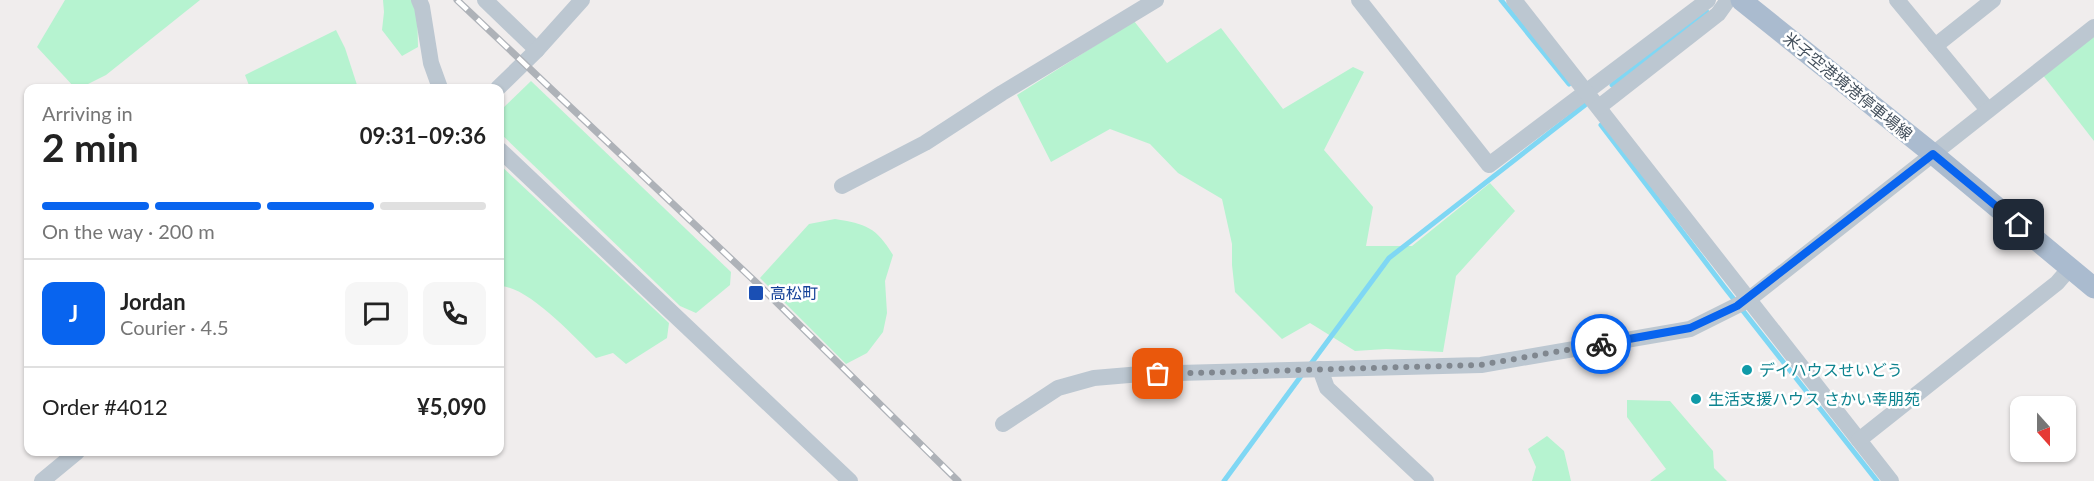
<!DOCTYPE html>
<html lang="en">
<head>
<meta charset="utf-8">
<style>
	body { margin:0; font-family:Lato,"Noto Sans JP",sans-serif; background:#f6f6f6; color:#222; height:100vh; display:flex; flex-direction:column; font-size:22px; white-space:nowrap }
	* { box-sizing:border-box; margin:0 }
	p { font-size:20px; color:#767676 }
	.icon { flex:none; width:33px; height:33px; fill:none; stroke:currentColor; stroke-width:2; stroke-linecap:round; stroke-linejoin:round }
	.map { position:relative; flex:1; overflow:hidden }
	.details { position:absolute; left:24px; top:84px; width:480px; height:372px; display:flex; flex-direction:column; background:#fff; border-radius:12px; box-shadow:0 2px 4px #0004 }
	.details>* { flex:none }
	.needle { width:39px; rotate:159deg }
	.buttons { position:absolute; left:2010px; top:396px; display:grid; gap:12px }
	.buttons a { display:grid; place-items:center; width:66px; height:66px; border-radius:12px; background:#fff; box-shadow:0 2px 4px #0004; font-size:30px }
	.pin { position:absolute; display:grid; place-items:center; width:51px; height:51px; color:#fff; margin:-26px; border-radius:12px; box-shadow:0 3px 9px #0006 }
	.courier { position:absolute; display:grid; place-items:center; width:60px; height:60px; margin:-30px; border:4px solid #0864ef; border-radius:50%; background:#fff; color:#222; box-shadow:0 2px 8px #0007 }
	.summary em { font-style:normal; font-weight:700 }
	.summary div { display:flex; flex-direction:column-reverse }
	.summary { display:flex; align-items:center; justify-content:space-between; height:102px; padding:0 18px }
	h1 { font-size:39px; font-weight:700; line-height:45px }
	.bar { display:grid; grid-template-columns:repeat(4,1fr); gap:9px 6px; align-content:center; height:72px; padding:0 18px }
	.bar i { height:8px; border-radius:4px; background:#e0e0e0 }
	.bar .active { background:#0864ef }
	.bar p { grid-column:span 4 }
	.line { display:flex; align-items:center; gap:15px; padding:0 18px; border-top:2px solid #e0e0e0 }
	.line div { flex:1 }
	.round { display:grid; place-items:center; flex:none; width:63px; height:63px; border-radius:12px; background:#f6f6f6 }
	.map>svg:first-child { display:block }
	.green { fill:#b6f3d0 }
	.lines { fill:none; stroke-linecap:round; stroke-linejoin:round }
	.stream { stroke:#7fd7f4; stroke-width:5 }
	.minor { stroke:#bcc7d1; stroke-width:16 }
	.major { stroke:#aabbcf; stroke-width:21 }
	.rail-casing { stroke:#aeb2b8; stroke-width:7 }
	.rail { stroke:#fff; stroke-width:4.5; stroke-dasharray:14; stroke-linecap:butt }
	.done { stroke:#80878f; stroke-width:6; stroke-dasharray:0 10.8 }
	.route { stroke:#0864ef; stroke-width:8 }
	.transit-dot { fill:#1a4fb4; stroke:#fff; stroke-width:2 }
	.culture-dot { fill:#0f9aa8; stroke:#fff; stroke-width:2 }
	.labels { text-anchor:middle; stroke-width:5; stroke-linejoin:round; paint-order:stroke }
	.street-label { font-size:16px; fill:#44505c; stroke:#fff }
	.transit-label { font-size:16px; fill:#164399; stroke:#fff; text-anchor:start }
	.culture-label { font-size:16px; fill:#0d838f; stroke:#fff; text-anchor:start }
</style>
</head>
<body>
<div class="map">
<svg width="2094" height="481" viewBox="0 0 2094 481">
	<rect width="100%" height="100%" fill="#f0eded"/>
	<!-- green -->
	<g class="green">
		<polygon points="65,0 200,0 106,75 80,88 75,88 37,47"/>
		<polygon points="383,0 412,0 417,7 418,47 402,56 382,30 384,12"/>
		<polygon points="1134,21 1167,63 1221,28 1283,109 1353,67 1364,72 1324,150 1373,207 1366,246 1412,246 1490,183 1515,211 1456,276 1443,352 1386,349 1355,351 1310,323 1282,339 1235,292 1232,265 1232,244 1222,199 1178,173 1150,144 1110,129 1051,162 1017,95"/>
		<polygon points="336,30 345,48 358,88 250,88 245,75"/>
		<polygon points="2094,33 2094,141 2042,74"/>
		<polygon points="531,81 731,272 730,285 696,313 680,306 500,133 500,111"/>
		<path d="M500 165 669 323 667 338 626 364 613 353 596 358C574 337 529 287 500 286Z"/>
		<path d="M835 219C866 224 876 227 893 255L885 281 887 313 883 332 867 353 846 364 760 278 809 224Z"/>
		<polygon points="1627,400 1670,401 1713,451 1714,468 1727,481 1650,481 1666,469 1627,417"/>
		<polygon points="1547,436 1564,451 1571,481 1532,481 1536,467 1528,449"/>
	</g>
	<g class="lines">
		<!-- stream -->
		<g class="stream">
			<polyline points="1501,0 1569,84"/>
			<polyline points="1612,85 1707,12"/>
			<polyline points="1601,125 1725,288 1877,481"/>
			<polyline points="1310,365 1389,258 1585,105"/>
			<polyline points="1224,481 1304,372"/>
		</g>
		<!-- minor -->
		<g class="minor">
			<polyline points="419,0 422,7 431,63 440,88"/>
			<polyline points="485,0 537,50"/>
			<polyline points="1359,0 1489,165 1708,0"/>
			<polyline points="1514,0 1891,481"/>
			<polyline points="1897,0 1988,110"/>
			<polyline points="1935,46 1993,0"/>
			<polyline points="498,88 537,50 582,0"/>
			<polyline points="1599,107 1718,14 1728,0"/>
			<polyline points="500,150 850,481"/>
			<polyline points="842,186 925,143 1002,93 1156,0"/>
			<polyline points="1320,369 1327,388 1426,481"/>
			<polyline points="1003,424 1058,388 1094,378 1141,374 1481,365 1690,329 1748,300 2094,27"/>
			<polyline points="1859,440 2057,283 2070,268"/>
			<polyline points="42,481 77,452"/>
		</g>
		<!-- major -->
		<polyline class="major" points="1741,0 1933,154 2094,288"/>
		<defs>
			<polyline id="rail" points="457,0 762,288 958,481"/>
		</defs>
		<!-- rail casing -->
		<use href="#rail" class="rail-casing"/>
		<!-- rail -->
		<use href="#rail" class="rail"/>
	</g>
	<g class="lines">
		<!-- done -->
		<polyline class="done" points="1158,374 1480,365 1601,344"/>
		<!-- route -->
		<polyline class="route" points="1601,344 1690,328 1737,306 1933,154 2019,225"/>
	</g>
	<!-- markers -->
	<rect class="transit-dot" x="748" y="285" width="16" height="16" rx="3"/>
	<g class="culture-dot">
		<circle cx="1747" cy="370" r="6"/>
		<circle cx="1696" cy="399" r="6"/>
	</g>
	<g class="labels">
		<!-- street labels -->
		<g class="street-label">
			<text transform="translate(1848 86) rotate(39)" y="6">米子空港境港停車場線</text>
		</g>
		<!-- transit labels -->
		<g class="transit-label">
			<text x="770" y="299">高松町</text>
		</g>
		<!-- culture labels -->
		<g class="culture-label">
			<text x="1759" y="376">デイハウスせいどう</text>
			<text x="1708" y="405">生活支援ハウス さかい幸朋苑</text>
		</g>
	</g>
</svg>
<div class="buttons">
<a><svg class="needle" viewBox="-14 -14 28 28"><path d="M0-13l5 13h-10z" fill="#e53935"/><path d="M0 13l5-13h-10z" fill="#767676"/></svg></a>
</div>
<div class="pin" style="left:1158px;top:374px;background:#ea580c"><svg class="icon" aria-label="bag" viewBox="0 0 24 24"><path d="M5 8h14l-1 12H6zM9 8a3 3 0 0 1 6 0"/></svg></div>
<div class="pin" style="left:2019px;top:225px;background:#1f2937"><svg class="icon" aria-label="home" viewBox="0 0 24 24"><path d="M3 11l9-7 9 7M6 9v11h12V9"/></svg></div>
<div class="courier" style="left:1601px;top:344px"><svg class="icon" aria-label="bike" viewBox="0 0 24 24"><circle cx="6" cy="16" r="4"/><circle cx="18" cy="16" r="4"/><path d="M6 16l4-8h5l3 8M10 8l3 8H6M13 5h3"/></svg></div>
<section class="details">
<div class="summary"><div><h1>2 min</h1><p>Arriving in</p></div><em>09:31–09:36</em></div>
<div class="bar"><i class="active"></i><i class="active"></i><i class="active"></i><i></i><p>On the way · 200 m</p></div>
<div class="line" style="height:108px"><b class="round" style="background:#0864ef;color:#fff">J</b><div><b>Jordan</b><p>Courier · 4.5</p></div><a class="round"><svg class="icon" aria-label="chat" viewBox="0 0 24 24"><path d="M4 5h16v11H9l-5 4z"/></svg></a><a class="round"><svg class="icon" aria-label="phone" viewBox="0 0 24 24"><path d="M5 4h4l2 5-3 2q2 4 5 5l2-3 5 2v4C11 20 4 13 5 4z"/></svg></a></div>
<div class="line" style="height:78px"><div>Order #4012</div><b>¥5,090</b></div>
</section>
</div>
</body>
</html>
